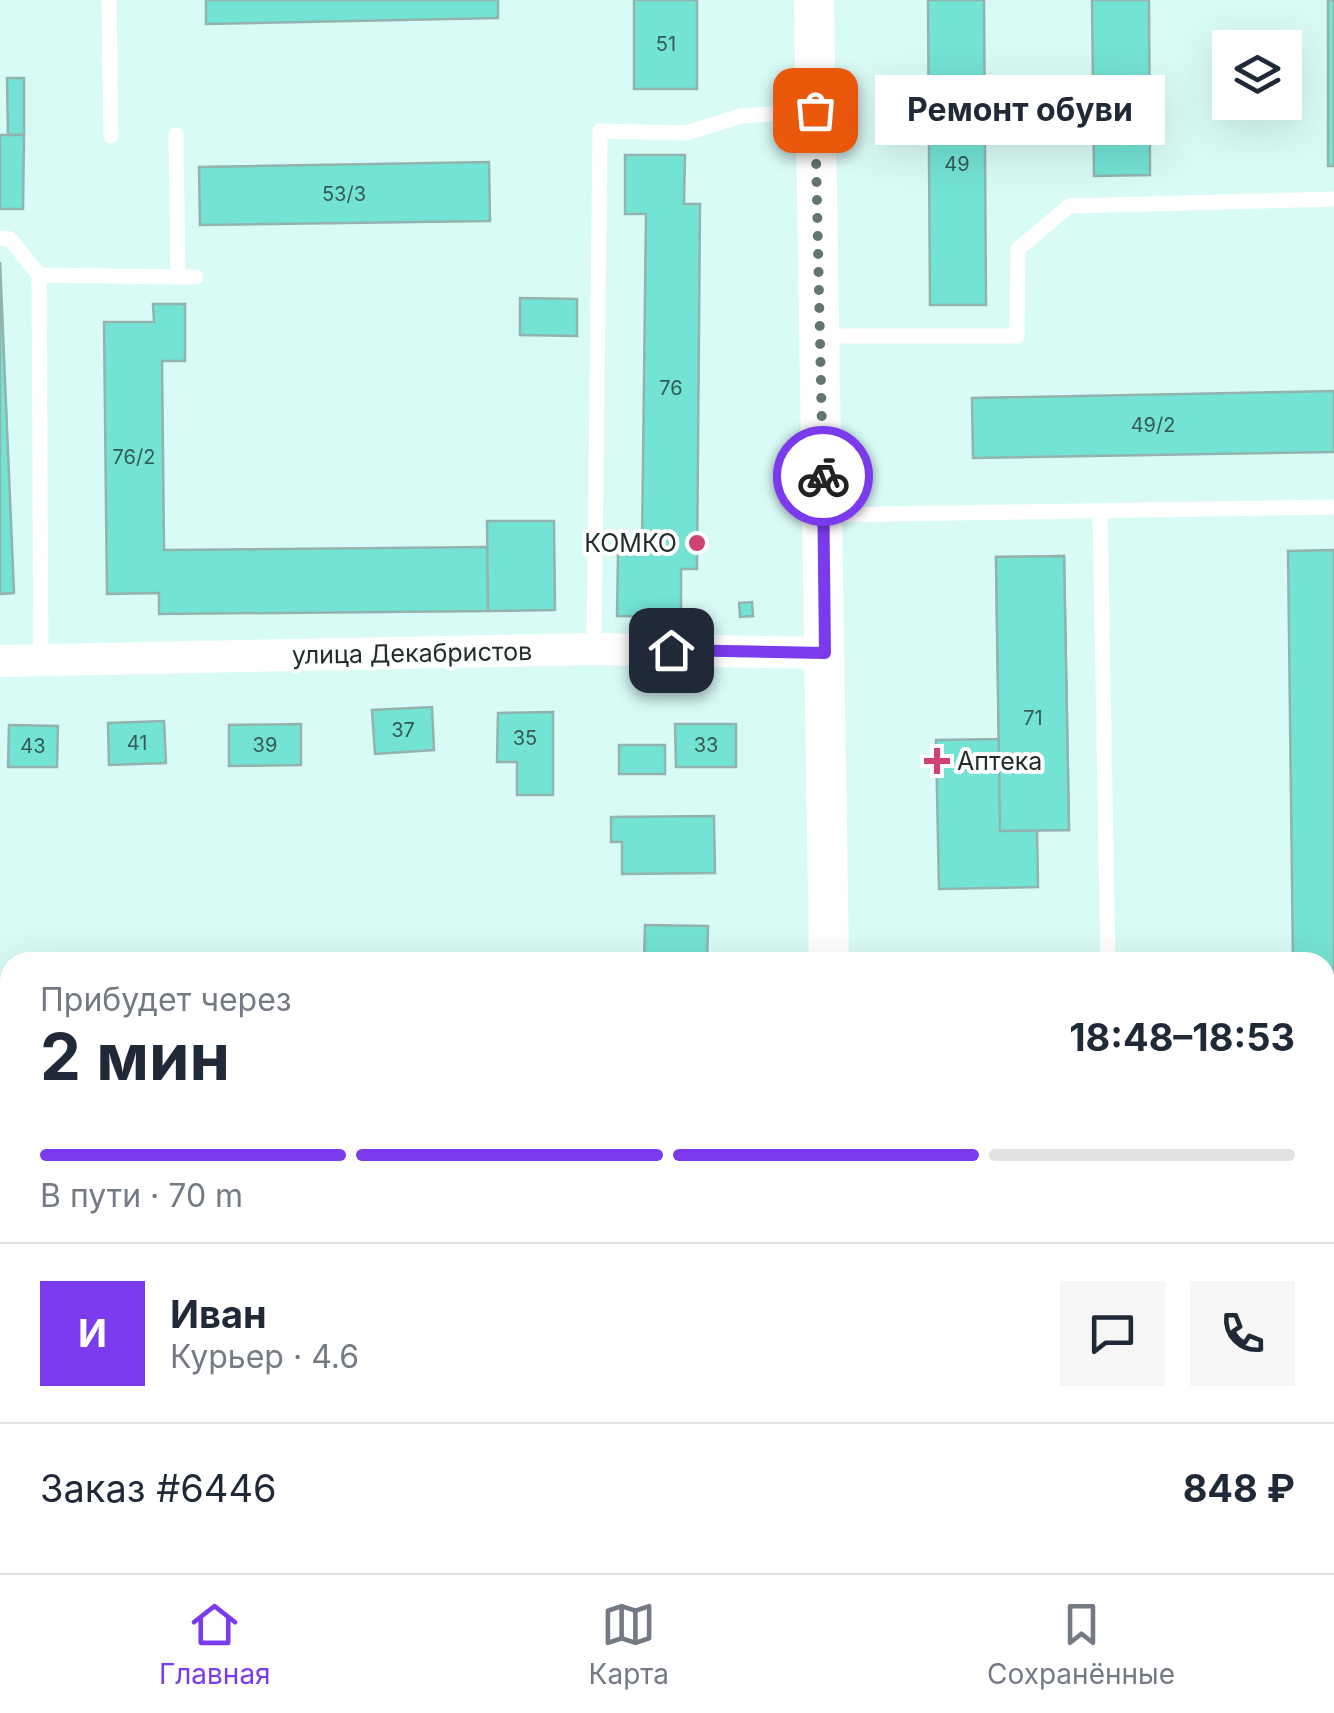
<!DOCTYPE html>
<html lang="ru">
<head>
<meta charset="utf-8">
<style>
	body { margin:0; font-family:Inter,sans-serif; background:#f6f6f7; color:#1f2937; height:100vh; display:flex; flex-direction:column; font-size:38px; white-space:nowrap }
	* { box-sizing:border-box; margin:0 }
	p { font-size:32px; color:#747a83 }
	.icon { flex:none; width:55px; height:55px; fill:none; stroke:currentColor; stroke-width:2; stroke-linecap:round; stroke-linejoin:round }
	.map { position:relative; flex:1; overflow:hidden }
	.drawer { position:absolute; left:0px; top:952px; width:1335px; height:622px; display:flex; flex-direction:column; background:#fff; border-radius:30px 30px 0 0; box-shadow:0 10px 40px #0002 }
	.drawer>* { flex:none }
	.buttons { position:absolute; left:1212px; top:30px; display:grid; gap:20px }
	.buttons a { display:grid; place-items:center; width:90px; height:90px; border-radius:0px; background:#fff; box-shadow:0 10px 40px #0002; font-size:50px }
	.pin { position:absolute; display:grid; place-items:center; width:85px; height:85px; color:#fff; margin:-42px; border-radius:20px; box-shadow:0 5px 15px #0006 }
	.courier { position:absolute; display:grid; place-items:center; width:100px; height:100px; margin:-50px; border:8px solid #7c3aed; border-radius:50%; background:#fff; color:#222; box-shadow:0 2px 12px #0007 }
	.bubble { position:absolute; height:70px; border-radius:0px; background:#fff; box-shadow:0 10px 40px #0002; font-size:32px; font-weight:700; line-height:70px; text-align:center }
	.overview em { font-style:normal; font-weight:700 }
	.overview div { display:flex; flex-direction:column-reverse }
	.overview { display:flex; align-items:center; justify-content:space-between; height:170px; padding:0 40px }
	h1 { font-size:65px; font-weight:700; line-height:75px }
	.bar { display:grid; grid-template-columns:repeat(4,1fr); gap:15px 10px; align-content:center; height:120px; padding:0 40px }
	.bar i { height:12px; border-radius:8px; background:#e0e1e3 }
	.bar .selected { background:#7c3aed }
	.bar p { grid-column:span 4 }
	.line { display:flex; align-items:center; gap:25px; padding:0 40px; border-top:2px solid #e0e1e3 }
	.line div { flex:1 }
	.round { display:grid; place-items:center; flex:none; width:105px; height:105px; border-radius:0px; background:#f6f6f7 }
	.dock { display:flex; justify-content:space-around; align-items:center; height:140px; border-top:2px solid #e0e1e3; background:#fff; font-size:28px; color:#747a83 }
	.dock a { display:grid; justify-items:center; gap:5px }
	.dock .selected { color:#7c3aed }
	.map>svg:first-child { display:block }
	.building { fill:#73e3d4; stroke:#92b3ae; stroke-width:2.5 }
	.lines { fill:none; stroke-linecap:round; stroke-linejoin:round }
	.service { stroke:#fff; stroke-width:15 }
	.minor { stroke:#fff; stroke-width:32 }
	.tertiary { stroke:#fff; stroke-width:40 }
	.done { stroke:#617673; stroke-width:10; stroke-dasharray:0 18 }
	.route { stroke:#7c3aed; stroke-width:12 }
	.poi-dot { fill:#cf4271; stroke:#fff; stroke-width:4 }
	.labels { text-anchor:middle; stroke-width:8; stroke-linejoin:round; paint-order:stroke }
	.number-label { font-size:20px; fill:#365b56 }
	.poi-label { font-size:25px; fill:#212e2c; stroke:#fff; text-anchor:end }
	.street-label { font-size:25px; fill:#212e2c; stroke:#fff }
</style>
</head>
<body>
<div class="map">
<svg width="1334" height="1573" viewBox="0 0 1334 1573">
	<rect width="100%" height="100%" fill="#d9fbf6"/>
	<!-- building -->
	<g class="building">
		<polygon points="206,0 498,0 498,18 206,24"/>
		<rect x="634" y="0" width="63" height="89"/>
		<polygon points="928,0 984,0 986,305 930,305"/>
		<polygon points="1092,0 1149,0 1150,175 1094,176"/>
		<rect x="1328" y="0" width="6" height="166"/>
		<polygon points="7,78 24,78 24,135 8,135"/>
		<polygon points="0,135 24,135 23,209 0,209"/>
		<polygon points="625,155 685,155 684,204 700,204 697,569 681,569 681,617 617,616 618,555 641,555 642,545 646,214 625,214"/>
		<polygon points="489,162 490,221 200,225 199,167"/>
		<polygon points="0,262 14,593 0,594"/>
		<polygon points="520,298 577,299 577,336 520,335"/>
		<polygon points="153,304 185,304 185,361 162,361 164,550 488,547 488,611 159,614 159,593 107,594 104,322 154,322"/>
		<polygon points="1334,391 1334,452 973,458 972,398"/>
		<polygon points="487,521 554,521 555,610 488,611"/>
		<polygon points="1334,550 1334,999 1325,999 1325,962 1293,962 1288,551"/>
		<polygon points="1064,556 1069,830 1037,830 1038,887 939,889 936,740 999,739 996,557"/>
		<polygon points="1064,556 1069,830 1000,831 996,557"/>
		<polygon points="752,602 753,616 740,617 739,603"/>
		<polygon points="432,707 434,750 375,754 372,710"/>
		<polygon points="553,712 553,795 517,795 517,762 497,762 498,713"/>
		<polygon points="164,721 166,763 109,765 108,723"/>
		<polygon points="301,724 301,765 229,766 229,725"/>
		<polygon points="675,724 736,724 736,767 676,767"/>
		<polygon points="9,725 58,726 57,767 8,767"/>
		<rect x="619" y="745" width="46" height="29"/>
		<polygon points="714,816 715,873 622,874 622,842 611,842 611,817"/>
		<polygon points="645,925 708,926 707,962 644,962"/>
		<polygon points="2,992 10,993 10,1049 0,1048"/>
		<rect x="1325" y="1084" width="9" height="52"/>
		<polygon points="0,1134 10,1134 10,1178 0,1179"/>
		<polygon points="8,1396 10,1396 10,1448 7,1448"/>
		<rect x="1325" y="1445" width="9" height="28"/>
		<polygon points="0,1546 10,1546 10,1565 43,1565 43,1573 0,1573"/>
		<rect x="137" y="1565" width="69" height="8"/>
		<polygon points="234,1565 289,1565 290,1573 235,1573"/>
		<rect x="590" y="1565" width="59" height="8"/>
		<polygon points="963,1565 1018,1565 1018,1570 964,1571"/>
		<polygon points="996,1571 996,1573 936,1573 936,1572"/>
	</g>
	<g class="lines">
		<!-- service -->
		<g class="service">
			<polyline points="109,0 111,136"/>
			<polyline points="176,135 178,277 196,277"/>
			<polyline points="0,238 10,239 39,275 41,660"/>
			<polyline points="39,275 178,277"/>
			<polyline points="821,336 1017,336 1018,249 1069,206 1334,199"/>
			<polyline points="1100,511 1108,962"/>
			<polyline points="823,515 1334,507"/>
			<polyline points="594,649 600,131 686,133 741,116 815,111"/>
			<polyline points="1325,1194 1334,1194"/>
			<polyline points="1325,1510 1334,1510"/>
			<polyline points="1327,1573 1334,1561"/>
		</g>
		<!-- minor -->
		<g class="minor">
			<polyline points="0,661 594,649 825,653"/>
			<polyline points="0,1077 10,1077"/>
			<polyline points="0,1496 10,1496"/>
		</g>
		<!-- tertiary -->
		<g class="tertiary">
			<polyline points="814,0 829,962"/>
			<polyline points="836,1565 836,1573"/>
		</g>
	</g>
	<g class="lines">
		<!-- done -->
		<polyline class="done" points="815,110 823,476"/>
		<!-- route -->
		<polyline class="route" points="671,650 825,653 823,476"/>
	</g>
	<!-- markers -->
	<g class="poi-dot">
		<circle cx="697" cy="543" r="10"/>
		<path d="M932 746h10v10h10v10h-10v10h-10v-10h-10v-10h10z"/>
	</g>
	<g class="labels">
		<!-- number labels -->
		<g class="number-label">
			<text x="666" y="51">51</text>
			<text x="957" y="171">49</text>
			<text x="344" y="201">53/3</text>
			<text x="671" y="395">76</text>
			<text x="1153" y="432">49/2</text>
			<text x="134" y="464">76/2</text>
			<text x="1033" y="725">71</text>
			<text x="403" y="737">37</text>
			<text x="525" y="745">35</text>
			<text x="137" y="750">41</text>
			<text x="265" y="752">39</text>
			<text x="706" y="752">33</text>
			<text x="33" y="753">43</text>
		</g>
		<!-- poi labels -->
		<g class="poi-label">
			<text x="677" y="552">КОМКО</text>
			<text x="957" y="770" text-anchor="start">Аптека</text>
		</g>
		<!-- street labels -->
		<g class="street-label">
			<text transform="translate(412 653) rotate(-1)" y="9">улица Декабристов</text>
		</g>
	</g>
</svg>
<div class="buttons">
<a><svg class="icon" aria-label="layers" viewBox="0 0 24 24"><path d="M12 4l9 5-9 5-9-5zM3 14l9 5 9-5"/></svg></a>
</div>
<div class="pin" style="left:815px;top:110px;background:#ea580c"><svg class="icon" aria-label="bag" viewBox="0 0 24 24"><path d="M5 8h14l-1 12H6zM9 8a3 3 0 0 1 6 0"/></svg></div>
<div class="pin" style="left:671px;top:650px;background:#1f2937"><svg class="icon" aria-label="home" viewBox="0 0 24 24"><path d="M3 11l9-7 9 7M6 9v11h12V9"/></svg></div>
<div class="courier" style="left:823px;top:476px"><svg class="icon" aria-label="bike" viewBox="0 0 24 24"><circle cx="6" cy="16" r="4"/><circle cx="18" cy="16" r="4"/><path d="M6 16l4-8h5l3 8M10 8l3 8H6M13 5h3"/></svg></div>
<div class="bubble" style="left:875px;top:75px;width:290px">Ремонт обуви</div>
<section class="drawer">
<div class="overview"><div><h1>2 мин</h1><p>Прибудет через</p></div><em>18:48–18:53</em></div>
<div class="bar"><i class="selected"></i><i class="selected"></i><i class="selected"></i><i></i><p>В пути · 70 m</p></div>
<div class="line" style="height:180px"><b class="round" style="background:#7c3aed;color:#fff">И</b><div><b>Иван</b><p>Курьер · 4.6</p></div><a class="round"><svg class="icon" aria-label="chat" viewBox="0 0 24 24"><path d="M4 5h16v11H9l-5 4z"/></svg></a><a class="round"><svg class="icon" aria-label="phone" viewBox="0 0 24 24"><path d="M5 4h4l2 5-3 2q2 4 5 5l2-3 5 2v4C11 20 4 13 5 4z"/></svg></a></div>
<div class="line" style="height:130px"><div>Заказ #6446</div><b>848 ₽</b></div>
</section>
</div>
<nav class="dock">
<a class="selected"><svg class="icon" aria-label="home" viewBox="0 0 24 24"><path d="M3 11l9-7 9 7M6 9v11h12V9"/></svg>Главная</a>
<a><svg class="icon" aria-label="map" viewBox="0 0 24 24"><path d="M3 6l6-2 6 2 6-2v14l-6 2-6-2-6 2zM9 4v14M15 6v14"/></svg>Карта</a>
<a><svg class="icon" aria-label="saved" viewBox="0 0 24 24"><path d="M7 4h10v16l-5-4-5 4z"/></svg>Сохранённые</a>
</nav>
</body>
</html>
